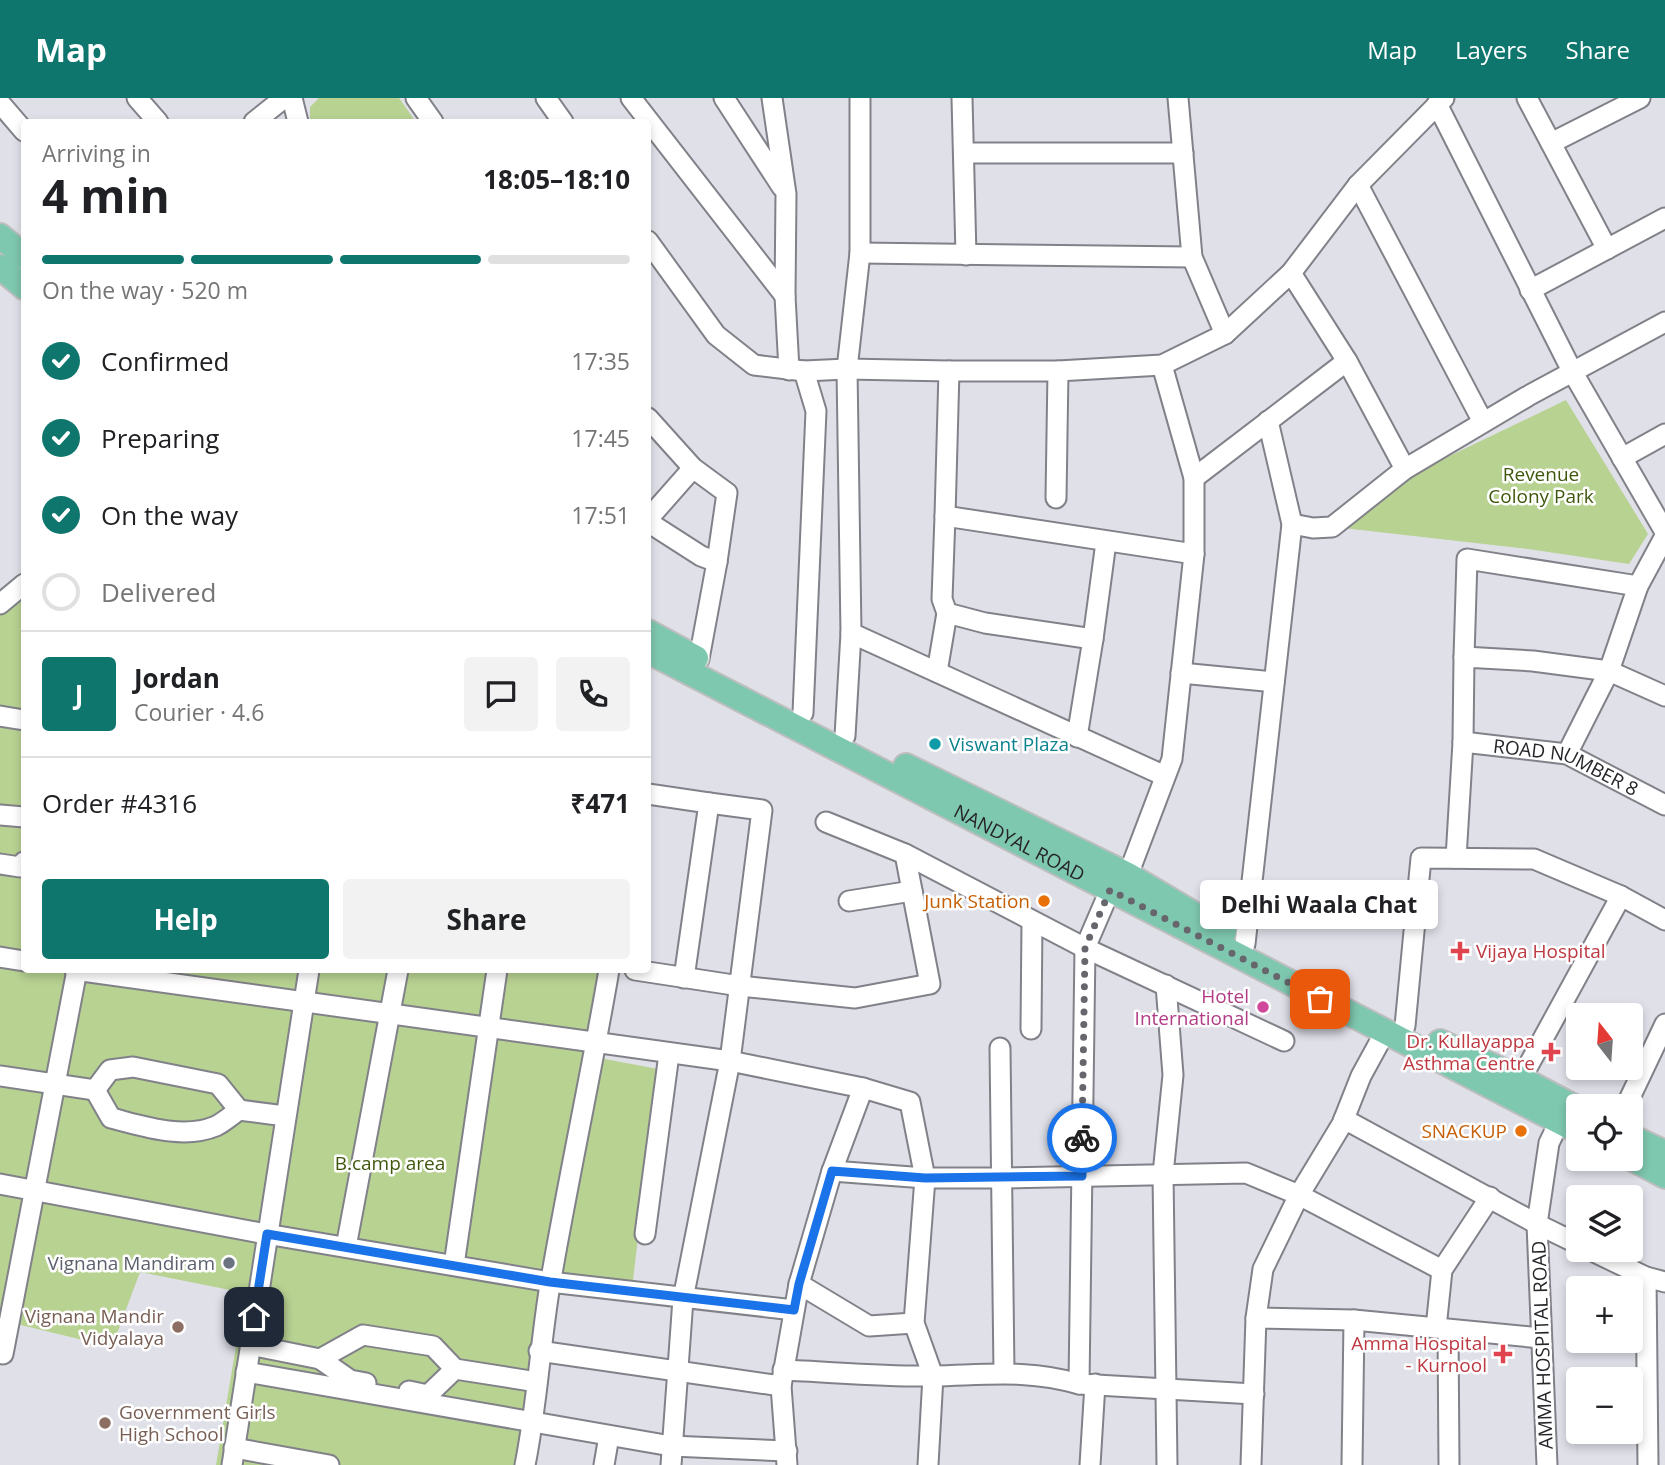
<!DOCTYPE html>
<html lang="en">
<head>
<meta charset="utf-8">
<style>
	body { margin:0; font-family:"Open Sans",sans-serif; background:#f2f2f2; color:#202124; height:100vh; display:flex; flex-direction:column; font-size:26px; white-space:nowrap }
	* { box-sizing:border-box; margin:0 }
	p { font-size:23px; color:#757577 }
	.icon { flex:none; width:38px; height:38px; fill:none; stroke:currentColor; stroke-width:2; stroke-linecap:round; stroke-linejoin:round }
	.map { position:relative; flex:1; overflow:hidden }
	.side { position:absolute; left:21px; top:21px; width:630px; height:854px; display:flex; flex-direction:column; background:#fff; border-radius:7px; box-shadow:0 4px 10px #0003 }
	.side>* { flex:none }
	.needle { width:46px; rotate:343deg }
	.buttons { position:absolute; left:1566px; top:905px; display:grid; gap:14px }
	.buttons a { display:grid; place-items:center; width:77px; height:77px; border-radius:7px; background:#fff; box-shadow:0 4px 10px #0003; font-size:35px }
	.pin { position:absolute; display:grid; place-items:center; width:60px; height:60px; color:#fff; margin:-30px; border-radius:14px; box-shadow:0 4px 10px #0006 }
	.courier { position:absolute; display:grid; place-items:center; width:70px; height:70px; margin:-35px; border:5px solid #1a73e8; border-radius:50%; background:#fff; color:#222; box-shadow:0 2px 9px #0007 }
	.bubble { position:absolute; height:49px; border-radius:7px; background:#fff; box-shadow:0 4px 10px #0003; font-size:23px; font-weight:700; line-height:49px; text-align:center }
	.head em { font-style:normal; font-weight:700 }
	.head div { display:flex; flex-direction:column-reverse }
	.head { display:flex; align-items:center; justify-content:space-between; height:119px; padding:0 21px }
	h1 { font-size:46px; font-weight:700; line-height:52px }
	.bar { display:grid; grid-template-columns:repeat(4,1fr); gap:10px 7px; align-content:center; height:84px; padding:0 21px }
	.bar i { height:9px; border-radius:5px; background:#e0e0e0 }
	.bar .selected { background:#0f766e }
	.bar p { grid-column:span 4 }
	.line { display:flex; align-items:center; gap:18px; padding:0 21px; border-top:2px solid #e0e0e0 }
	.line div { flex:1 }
	.round { display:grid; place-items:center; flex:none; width:74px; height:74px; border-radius:7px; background:#f2f2f2 }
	ol { padding:0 21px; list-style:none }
	li { display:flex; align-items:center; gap:21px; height:77px }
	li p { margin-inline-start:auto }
	li .icon { padding:7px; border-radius:50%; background:#0f766e; color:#fff; stroke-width:4 }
	li:last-child { color:#757577 }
	li i { width:38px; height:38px; border:4px solid #e0e0e0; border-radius:50% }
	.action { display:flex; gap:14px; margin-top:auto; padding:14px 21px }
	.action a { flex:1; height:80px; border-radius:7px; background:#0f766e; color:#fff; font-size:28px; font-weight:700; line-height:80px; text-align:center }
	.action a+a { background:#f2f2f2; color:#202124 }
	header { display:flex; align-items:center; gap:42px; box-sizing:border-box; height:98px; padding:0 35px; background:#0f766e; color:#fff }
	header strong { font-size:33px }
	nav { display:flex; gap:38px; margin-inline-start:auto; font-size:24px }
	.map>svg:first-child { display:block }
	.green { fill:#b8d292 }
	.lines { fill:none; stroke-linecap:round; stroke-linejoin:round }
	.minor-casing { stroke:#818189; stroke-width:23 }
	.major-casing { stroke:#bebebf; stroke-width:28 }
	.minor { stroke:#fff; stroke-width:19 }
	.major { stroke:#7fc8b0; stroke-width:24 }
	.done { stroke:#67666c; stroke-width:7; stroke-dasharray:0 12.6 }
	.route { stroke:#1a73e8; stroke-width:9 }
	.culture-dot { fill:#0f9aa8; stroke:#fff; stroke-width:2.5 }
	.food-dot { fill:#e8710a; stroke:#fff; stroke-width:2.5 }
	.health-dot { fill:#e0444e; stroke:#fff; stroke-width:2.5 }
	.hotel-dot { fill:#d1479c; stroke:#fff; stroke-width:2.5 }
	.worship-dot { fill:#6b7280; stroke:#fff; stroke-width:2.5 }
	.education-dot { fill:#8d6e63; stroke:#fff; stroke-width:2.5 }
	.labels { text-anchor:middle; stroke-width:5; stroke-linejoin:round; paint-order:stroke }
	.park-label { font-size:19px; fill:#3f570d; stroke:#fff }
	.culture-label { font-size:19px; fill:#0d838f; stroke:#fff; text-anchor:start }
	.street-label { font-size:19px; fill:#262529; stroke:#fff }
	.food-label { font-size:19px; fill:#c56008; stroke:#fff; text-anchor:end }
	.health-label { font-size:19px; fill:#be3a42; stroke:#fff; text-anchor:end }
	.hotel-label { font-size:19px; fill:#b23c85; stroke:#fff; text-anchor:end }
	.worship-label { font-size:19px; fill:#5b616d; stroke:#fff; text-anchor:end }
	.education-label { font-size:19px; fill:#785e54; stroke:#fff; text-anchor:end }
</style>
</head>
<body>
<header>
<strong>Map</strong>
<nav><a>Map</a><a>Layers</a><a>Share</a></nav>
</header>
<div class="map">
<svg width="1665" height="1367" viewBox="0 0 1665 1367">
	<rect width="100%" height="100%" fill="#e0e0e9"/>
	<!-- green -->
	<g class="green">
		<polygon points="319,0 399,0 416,24 310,24 310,9"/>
		<polygon points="1566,302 1648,436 1629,466 1528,451 1343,430 1410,377"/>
		<polygon points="24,497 24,872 602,872 589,958 658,971 633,1182 547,1180 516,1367 216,1367 245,1195 140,1174 112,1249 0,1222 0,517"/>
	</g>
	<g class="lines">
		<defs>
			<g id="minor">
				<polyline points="137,0 158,24"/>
				<polyline points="292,0 298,24"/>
				<polyline points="416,0 433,24"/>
				<polyline points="546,0 563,24"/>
				<polyline points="631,0 785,198"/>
				<polyline points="724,0 782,89"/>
				<polyline points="772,0 786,96 785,198 789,272"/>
				<polyline points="962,0 966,157"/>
				<polyline points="1178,0 1192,159 1225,236"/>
				<polyline points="1527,0 1607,151"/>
				<polyline points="0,5 24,33"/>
				<polyline points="1437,6 1572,273 1665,434"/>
				<polyline points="254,24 284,0"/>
				<polyline points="1551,45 1640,0"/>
				<polyline points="964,55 1183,55"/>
				<polyline points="1358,87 1483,324"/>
				<polyline points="648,143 716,237 754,267 804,273 847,271 949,273 1058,273 1162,267 1225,236 1291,175 1358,87 1444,0"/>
				<polyline points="860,155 1192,159"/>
				<polyline points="1291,175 1347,263 1405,371"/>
				<polyline points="1530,192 1665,120"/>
				<polyline points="949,273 945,418 1194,456"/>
				<polyline points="648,320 693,370 727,395 717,464 699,561"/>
				<polyline points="1622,360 1665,336"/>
				<polyline points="1194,380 1347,263"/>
				<polyline points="1056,400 1058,273"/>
				<polyline points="945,418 942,501 947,515 985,525 1093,541 1106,444"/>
				<polyline points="648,421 693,370"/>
				<polyline points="648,424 701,458 717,464"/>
				<polyline points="1292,426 1313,430 1332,429 1405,371 1528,298 1665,224"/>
				<polyline points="0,506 24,486"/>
				<polyline points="851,535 1165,678"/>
				<polyline points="1464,559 1467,461 1638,488 1665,438"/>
				<polyline points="937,574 947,515"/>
				<polyline points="1181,575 1274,584"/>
				<polyline points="803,615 816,313 804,273"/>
				<polyline points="0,618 24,622"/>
				<polyline points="845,638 851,535 847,271 860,155 860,0"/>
				<polyline points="1077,639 1093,541"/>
				<path id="s1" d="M1463 644 1567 656 1665 707"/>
				<polyline points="1567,656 1609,573 1638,488"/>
				<polyline points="648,696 709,705 684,880"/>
				<polyline points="0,717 24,719"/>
				<polyline points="826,724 905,756 1085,850 1284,943"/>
				<polyline points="1456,760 1463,644 1464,559 1533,563 1609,573 1665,598"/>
				<polyline points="0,766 20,769 24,764"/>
				<polyline points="1128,777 1172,661 1194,456 1194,380 1162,267"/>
				<polyline points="849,803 912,793"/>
				<polyline points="1245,846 1292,426 1268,323"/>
				<polyline points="0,859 24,863"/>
				<polyline points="75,872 730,963 863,990 910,1004 925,1080 914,1225 933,1278 928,1367"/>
				<polyline points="635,872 740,888 855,900 930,886 905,756"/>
				<polyline points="1166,887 1173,977 1163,1076 1167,1367"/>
				<polyline points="1405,928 1421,760 1534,761 1621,798 1665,822"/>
				<polyline points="1031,931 1032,823"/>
				<polyline points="1000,950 1004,1275"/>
				<polyline points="0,978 95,992"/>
				<polyline points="1521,981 1621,798"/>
				<path d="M95 992 111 1020C143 1028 183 1042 216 1028 224 1024 232 1017 239 1012L285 1018"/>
				<polyline points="95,992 110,972 133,969 218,986 239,1012"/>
				<polyline points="1626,1008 1665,926"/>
				<polyline points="1344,1021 1537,1126 1578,1146"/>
				<polyline points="832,1073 925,1080 1000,1080 1246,1075 1299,1097 1442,1172"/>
				<polyline points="0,1086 266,1136 550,1184 794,1212"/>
				<polyline points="645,1136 669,956"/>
				<polyline points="346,1149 398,872"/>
				<polyline points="1590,1152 1646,1179 1665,1184"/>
				<polyline points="454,1167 497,872"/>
				<polyline points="1646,1179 1648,1367"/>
				<polyline points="799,1186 869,1228 914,1225"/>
				<polyline points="1256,1220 1263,1171 1299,1097 1342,1026 1361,978 1385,934"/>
				<polyline points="1436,1230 1442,1172 1490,1099"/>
				<polyline points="1448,1232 1449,1367"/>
				<polyline points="250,1247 320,1261 350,1282 366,1285"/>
				<polyline points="539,1253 781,1288"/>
				<polyline points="3,1256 77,872"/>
				<polyline points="320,1261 363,1237 433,1248 455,1271 537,1284"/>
				<path d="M783 1272C833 1274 884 1279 934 1278 986 1277 1029 1271 1079 1286L1254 1296"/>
				<polyline points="246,1274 671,1348 787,1353"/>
				<polyline points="1079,1286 1085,850 1110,792"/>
				<polyline points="409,1293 428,1297 455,1271"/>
				<polyline points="234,1350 329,1367"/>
				<polyline points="232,1367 309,872"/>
				<path d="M525 1367C537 1308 540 1247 550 1187 568 1082 591 977 609 872"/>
				<polyline points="604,1367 609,1338"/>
				<polyline points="671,1367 683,1201 730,963 762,712 709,705"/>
				<polyline points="787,1367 781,1288 799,1186 832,1073 863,990"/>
				<polyline points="1090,1367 1095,1286"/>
				<polyline points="1251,1367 1256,1220 1354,1222 1541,1240"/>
				<polyline points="1352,1367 1354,1222"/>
				<polyline points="1547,1367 1537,1126 1549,1045 1565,1012"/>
			</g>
			<g id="major">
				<polyline points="0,138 24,158"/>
				<polyline points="0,169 24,189"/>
				<polyline points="648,534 696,560"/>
				<path id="s2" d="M648 553 1578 1033"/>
				<polyline points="906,668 1128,777 1224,834"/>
				<polyline points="1440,944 1521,981 1578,1011"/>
				<polyline points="1631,1039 1665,1055"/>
				<polyline points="1631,1060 1665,1078"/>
			</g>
		</defs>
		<!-- minor casing -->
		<use href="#minor" class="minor-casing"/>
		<!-- major casing -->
		<use href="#major" class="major-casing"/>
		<!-- minor -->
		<use href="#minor" class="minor"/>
		<!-- major -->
		<use href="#major" class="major"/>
	</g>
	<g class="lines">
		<!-- done -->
		<polyline class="done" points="1082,1040 1085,850 1110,792 1320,901"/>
		<!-- route -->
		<polyline class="route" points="254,1219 267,1136 550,1184 794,1212 799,1186 832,1073 925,1080 1082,1078 1082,1040"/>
	</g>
	<!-- markers -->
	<circle class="culture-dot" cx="935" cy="646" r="7"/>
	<g class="food-dot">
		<circle cx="1044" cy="803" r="7"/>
		<circle cx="1521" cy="1033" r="7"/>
	</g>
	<g class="health-dot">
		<path d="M1456.5 842.5h7v7h7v7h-7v7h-7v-7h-7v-7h7z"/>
		<path d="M1547.5 943.5h7v7h7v7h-7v7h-7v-7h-7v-7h7z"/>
		<path d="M1499.5 1245.5h7v7h7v7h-7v7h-7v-7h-7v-7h7z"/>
	</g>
	<circle class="hotel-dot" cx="1263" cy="909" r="7"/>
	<circle class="worship-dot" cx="229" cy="1165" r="7"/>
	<g class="education-dot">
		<circle cx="178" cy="1229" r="7"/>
		<circle cx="105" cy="1325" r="7"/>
	</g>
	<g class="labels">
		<!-- park labels -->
		<g class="park-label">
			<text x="1541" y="383">Revenue<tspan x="1541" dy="22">Colony Park</tspan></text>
			<text x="390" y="1072">B.camp area</text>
		</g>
		<!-- culture labels -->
		<g class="culture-label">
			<text x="949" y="653">Viswant Plaza</text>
		</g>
		<!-- street labels -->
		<g class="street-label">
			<text dy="7" stroke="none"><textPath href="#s1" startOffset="107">ROAD NUMBER 8</textPath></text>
			<text dy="7" stroke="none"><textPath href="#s2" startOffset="418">NANDYAL ROAD</textPath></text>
			<text transform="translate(1542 1247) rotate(-92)" y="7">AMMA HOSPITAL ROAD</text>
		</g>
		<!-- food labels -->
		<g class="food-label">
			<text x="1030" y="810">Junk Station</text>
			<text x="1507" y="1040">SNACKUP</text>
		</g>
		<!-- health labels -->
		<g class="health-label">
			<text x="1476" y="860" text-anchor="start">Vijaya Hospital</text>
			<text x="1535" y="950">Dr. Kullayappa<tspan x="1535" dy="22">Asthma Centre</tspan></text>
			<text x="1487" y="1252">Amma Hospital<tspan x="1487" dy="22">- Kurnool</tspan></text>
		</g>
		<!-- hotel labels -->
		<g class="hotel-label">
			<text x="1249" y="905">Hotel<tspan x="1249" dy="22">International</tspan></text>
		</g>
		<!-- worship labels -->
		<g class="worship-label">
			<text x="215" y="1172">Vignana Mandiram</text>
		</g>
		<!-- education labels -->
		<g class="education-label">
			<text x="164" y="1225">Vignana Mandir<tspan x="164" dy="22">Vidyalaya</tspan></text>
			<text x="119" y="1321" text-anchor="start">Government Girls<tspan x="119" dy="22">High School</tspan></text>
		</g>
	</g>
</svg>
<div class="buttons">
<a><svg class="needle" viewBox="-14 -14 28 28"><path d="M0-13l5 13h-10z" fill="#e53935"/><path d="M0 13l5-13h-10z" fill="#757577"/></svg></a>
<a><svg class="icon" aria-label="locate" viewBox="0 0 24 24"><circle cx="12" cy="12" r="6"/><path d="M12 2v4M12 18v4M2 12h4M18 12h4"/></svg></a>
<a><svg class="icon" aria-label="layers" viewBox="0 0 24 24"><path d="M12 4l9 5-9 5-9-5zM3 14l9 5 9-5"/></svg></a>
<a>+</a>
<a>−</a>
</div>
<div class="pin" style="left:1320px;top:901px;background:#ea580c"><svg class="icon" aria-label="bag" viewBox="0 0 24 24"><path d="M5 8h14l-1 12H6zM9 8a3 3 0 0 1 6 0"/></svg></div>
<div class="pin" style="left:254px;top:1219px;background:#1f2937"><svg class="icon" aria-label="home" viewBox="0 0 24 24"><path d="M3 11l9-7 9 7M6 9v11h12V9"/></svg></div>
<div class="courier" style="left:1082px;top:1040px"><svg class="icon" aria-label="bike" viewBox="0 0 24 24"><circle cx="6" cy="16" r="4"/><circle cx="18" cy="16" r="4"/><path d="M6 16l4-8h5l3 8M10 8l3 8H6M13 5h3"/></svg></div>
<div class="bubble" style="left:1200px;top:782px;width:238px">Delhi Waala Chat</div>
<section class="side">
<div class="head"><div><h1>4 min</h1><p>Arriving in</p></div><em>18:05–18:10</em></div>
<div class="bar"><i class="selected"></i><i class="selected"></i><i class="selected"></i><i></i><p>On the way · 520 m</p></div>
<ol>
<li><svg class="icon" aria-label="check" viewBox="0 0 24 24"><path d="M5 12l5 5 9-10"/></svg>Confirmed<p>17:35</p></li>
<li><svg class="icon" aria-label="check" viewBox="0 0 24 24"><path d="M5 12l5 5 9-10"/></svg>Preparing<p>17:45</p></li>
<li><svg class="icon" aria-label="check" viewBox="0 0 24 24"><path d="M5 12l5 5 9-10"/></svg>On the way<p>17:51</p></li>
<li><i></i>Delivered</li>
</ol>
<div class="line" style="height:126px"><b class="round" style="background:#0f766e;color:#fff">J</b><div><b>Jordan</b><p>Courier · 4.6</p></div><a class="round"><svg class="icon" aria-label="chat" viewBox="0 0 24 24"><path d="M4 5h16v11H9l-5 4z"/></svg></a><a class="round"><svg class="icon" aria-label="phone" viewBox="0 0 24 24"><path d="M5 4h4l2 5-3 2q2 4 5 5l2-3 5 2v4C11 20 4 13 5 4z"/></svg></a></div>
<div class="line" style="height:91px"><div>Order #4316</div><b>₹471</b></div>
<div class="action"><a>Help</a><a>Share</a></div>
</section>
</div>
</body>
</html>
